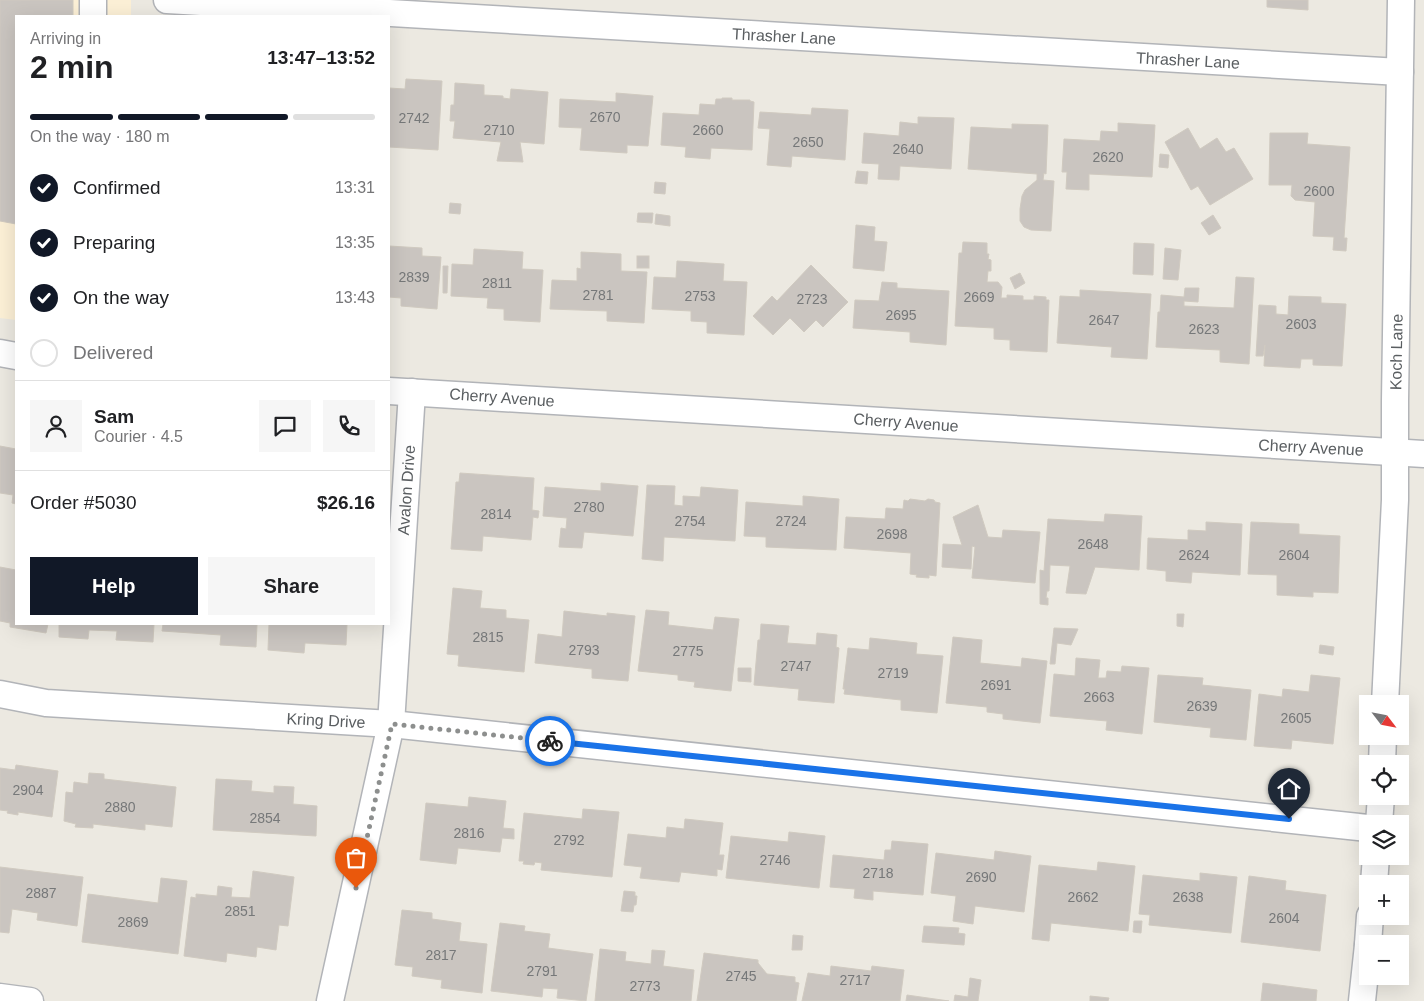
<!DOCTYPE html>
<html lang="en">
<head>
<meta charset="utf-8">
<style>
	body { margin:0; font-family:Helvetica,sans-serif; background:#f6f6f6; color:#202124; height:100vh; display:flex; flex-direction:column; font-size:19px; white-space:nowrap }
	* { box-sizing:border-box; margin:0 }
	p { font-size:16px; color:#757577 }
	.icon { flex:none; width:28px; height:28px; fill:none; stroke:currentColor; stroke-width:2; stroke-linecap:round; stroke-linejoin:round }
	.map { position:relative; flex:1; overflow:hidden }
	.panel { position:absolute; left:15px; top:15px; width:375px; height:610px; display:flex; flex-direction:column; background:#fff; border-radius:0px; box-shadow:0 5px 20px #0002 }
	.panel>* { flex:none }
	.needle { width:32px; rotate:122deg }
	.tools { position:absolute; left:1359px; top:695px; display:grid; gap:10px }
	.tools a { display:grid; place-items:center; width:50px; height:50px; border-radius:0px; background:#fff; box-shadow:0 5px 20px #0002; font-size:25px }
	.pin { position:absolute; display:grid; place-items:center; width:42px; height:42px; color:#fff; margin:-51px -21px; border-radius:50% 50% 50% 0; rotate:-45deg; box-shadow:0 0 5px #0007 }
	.pin .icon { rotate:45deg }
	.courier { position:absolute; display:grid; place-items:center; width:50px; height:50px; margin:-25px; border:4px solid #1a73e8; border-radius:50%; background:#fff; color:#222; box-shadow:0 1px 6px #0007 }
	.summary em { font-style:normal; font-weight:700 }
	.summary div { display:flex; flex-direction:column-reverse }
	.summary { display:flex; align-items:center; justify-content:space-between; height:85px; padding:0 15px }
	h1 { font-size:32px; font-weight:700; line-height:38px }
	.bar { display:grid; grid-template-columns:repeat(4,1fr); gap:8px 5px; align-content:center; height:60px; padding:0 15px }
	.bar i { height:6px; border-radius:4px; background:#e0e0e0 }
	.bar .on { background:#111827 }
	.bar p { grid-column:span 4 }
	.line { display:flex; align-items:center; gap:12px; padding:0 15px; border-top:1px solid #e0e0e0 }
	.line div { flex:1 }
	.round { display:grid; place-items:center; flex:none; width:52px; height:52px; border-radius:0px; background:#f6f6f6 }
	ol { padding:0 15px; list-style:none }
	li { display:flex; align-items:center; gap:15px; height:55px }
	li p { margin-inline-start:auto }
	li .icon { padding:5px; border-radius:50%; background:#111827; color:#fff; stroke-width:4 }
	li:last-child { color:#757577 }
	li i { width:28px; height:28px; border:2px solid #e0e0e0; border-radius:50% }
	.button { display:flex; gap:10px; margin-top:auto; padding:10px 15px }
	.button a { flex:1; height:58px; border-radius:0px; background:#111827; color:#fff; font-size:20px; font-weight:700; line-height:58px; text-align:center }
	.button a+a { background:#f6f6f6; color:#202124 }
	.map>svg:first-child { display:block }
	.commercial { fill:#fcf0d6 }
	.building { fill:#cac5c0; stroke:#d0cac0 }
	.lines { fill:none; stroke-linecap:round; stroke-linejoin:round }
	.minor-casing { stroke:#b2b4b8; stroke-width:29 }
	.minor { stroke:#fff; stroke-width:26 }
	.done { stroke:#8d8f8e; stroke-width:5; stroke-dasharray:0 9 }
	.route { stroke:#1a73e8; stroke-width:6 }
	.labels { text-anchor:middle; stroke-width:4; stroke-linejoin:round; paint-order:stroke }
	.number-label { font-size:14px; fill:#767879 }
	.street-label { font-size:16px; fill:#5a5e61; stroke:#fff }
</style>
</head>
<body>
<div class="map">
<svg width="1424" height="1001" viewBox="0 0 1424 1001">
	<rect width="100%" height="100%" fill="#ece9e1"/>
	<!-- commercial -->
	<polygon class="commercial" points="0,0 131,0 131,16 16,16 16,320 0,318"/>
	<!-- building -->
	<g class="building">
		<polygon points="0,0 73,0 73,16 16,16 16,224 0,221"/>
		<polygon points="1267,0 1308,0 1308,10 1267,7"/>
		<polygon points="406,79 442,81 438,150 389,147 389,88 405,89"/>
		<polygon points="455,83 484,85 484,95 503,96 503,98 510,99 511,89 548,92 544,144 520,142 523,162 497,161 501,142 453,138 455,121 450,121 451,105 454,105"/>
		<polygon points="616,93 653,96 648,146 627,145 627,153 580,150 582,128 559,127 560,99 616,102"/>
		<polygon points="722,98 732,98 732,100 750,100 750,101 754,102 752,150 711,148 710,159 685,157 686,147 661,145 663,113 699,115 700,104 715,105 716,99 722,99"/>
		<polygon points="812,108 848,110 845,160 792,156 791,167 767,165 770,129 758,128 760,112 811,115"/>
		<polygon points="918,117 954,118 951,169 900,166 899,180 878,179 879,164 862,163 864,133 899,136 900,122 918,124"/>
		<polygon points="1118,123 1155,125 1152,177 1089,174 1089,190 1066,189 1067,172 1062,172 1064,139 1100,141 1101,131 1118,132"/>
		<polygon points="1012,124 1048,125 1046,174 1044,173 1043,180 1054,181 1051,231 1031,230 1024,227 1020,221 1020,209 1022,196 1025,190 1037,180 1037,174 968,169 971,127 1012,129"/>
		<polygon points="1188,128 1200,149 1217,138 1226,152 1234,148 1253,179 1210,205 1198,186 1191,190 1165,142"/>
		<polygon points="1270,133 1308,133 1307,144 1350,147 1344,238 1347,238 1346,251 1333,250 1334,237 1313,236 1315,202 1295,200 1291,196 1292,185 1269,185"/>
		<polygon points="1160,154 1169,155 1168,168 1159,167"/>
		<polygon points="857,171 868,172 867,184 855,183"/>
		<polygon points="655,182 666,183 665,194 654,193"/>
		<polygon points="450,203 461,204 460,214 449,213"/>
		<polygon points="638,213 653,213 652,223 637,222"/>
		<polygon points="656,214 670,216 670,226 655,224"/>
		<polygon points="1213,215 1221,228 1209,235 1201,223"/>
		<polygon points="856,225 875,227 874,241 887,242 884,271 853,268"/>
		<polygon points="963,242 987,243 987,254 989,254 988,259 991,260 991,271 988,271 987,282 998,282 1002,287 1001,298 1007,298 1007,295 1023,296 1023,300 1034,300 1034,296 1046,297 1046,300 1049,300 1047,352 1010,350 1010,340 994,339 994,328 955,326 959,253 962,253"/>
		<polygon points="1134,243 1154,244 1153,275 1133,274"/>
		<polygon points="389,246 422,248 422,256 441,257 437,309 401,306 401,298 389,297"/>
		<polygon points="1165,248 1181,250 1178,280 1163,279"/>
		<polygon points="474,249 523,252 522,269 543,270 540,322 504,320 504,309 487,308 488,298 451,296 452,264 473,265"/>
		<polygon points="581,252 621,254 621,271 647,272 644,323 607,321 607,311 550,309 552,280 577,281 577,268 581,269"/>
		<rect x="637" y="256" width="12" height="12"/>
		<polygon points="677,261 724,264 723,281 747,282 744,335 707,333 707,322 691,321 691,311 652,309 654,277 676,278"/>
		<polygon points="811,265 848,302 823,327 816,320 804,332 790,318 773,335 753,316 772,296 777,301"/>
		<polygon points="443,266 448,266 447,293 443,293"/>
		<polygon points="1020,273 1025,283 1015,289 1010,278"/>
		<polygon points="1236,277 1254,278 1249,364 1220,362 1220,350 1156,347 1158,312 1160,312 1161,295 1184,297 1185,288 1199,288 1198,302 1184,301 1184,306 1234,308"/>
		<polygon points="882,282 897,283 897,288 949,291 946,345 910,342 910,332 853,328 855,300 879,301"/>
		<polygon points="1080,290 1151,294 1147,359 1111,357 1112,347 1057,343 1060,296 1080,297"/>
		<polygon points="1289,296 1321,297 1321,303 1346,304 1342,366 1313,365 1313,359 1301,359 1300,368 1264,366 1265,345 1263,356 1256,356 1259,305 1276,306 1276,314 1288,315"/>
		<polygon points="0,446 16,449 16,504 12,503 13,495 0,493"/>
		<polygon points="460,473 534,478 532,510 539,511 538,518 533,517 531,540 483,536 482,551 451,549 456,482 459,482"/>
		<polygon points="601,483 638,486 633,536 584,532 582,548 559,547 561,528 566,529 567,518 543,516 545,487 601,491"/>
		<polygon points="647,485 675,486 674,505 683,506 683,496 700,497 701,487 738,490 735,541 664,537 663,561 642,559"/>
		<polygon points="803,496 839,499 836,550 766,547 766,537 744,536 746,502 803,506"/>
		<polygon points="910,499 925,501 928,499 934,500 935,502 940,503 936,576 929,575 929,578 916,577 917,575 910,574 911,553 844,548 846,517 885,519 886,508 903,509 904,500 908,501"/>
		<polygon points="978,505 988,537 1002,538 1003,530 1040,532 1035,583 972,578 975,547 972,546 971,569 942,567 943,544 962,545 953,517"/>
		<polygon points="1105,514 1142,516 1139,570 1095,567 1086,594 1066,593 1070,566 1050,565 1049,591 1047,591 1046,598 1048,598 1048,605 1040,604 1040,570 1044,571 1048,519 1104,522"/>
		<polygon points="1206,522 1242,524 1240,575 1192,572 1191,583 1166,581 1166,571 1147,569 1148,538 1188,540 1188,530 1206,531"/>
		<polygon points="1251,522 1299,524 1299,534 1340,536 1338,593 1313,592 1313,597 1277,595 1277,575 1248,574"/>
		<polygon points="0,567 16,570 16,624 48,624 46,633 10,627 10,623 0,621"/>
		<polygon points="453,588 482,591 480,608 506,610 506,618 529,620 524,672 458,666 459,655 447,654"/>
		<polygon points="646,610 669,612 668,625 713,630 715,617 739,619 731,691 694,687 695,682 678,680 678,675 638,671"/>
		<polygon points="564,611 607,616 607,613 635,616 628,681 592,678 592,669 535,663 538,634 562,637"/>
		<polygon points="1177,614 1184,614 1183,627 1177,626"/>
		<polygon points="59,624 154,624 153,642 116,640 117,631 89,630 88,639 59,637"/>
		<polygon points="163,624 257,624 256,647 220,645 221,635 162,631"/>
		<polygon points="269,624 347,624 346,645 305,643 304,653 268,650"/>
		<polygon points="761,624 789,626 787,643 816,645 817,633 837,635 836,647 839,648 834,703 798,700 799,689 754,685 758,640 760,640"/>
		<polygon points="1054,628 1078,629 1071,645 1057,643 1055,664 1050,664"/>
		<polygon points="953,637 982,640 980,663 1021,667 1022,658 1047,661 1040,723 1003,719 1003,714 987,712 987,707 946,703"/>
		<polygon points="870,638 917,643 916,654 943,656 937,713 901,710 901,700 844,694 845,689 843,689 848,648 869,650"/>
		<polygon points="1320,645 1334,647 1333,655 1319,653"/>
		<polygon points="1076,658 1100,660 1098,678 1106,678 1107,671 1121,672 1122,666 1149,668 1142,734 1106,730 1107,721 1050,716 1054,674 1075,676"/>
		<polygon points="738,668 751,668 751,682 738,681"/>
		<polygon points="1158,675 1203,678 1202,685 1251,690 1246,740 1210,737 1211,728 1154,722"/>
		<polygon points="1311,675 1340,678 1333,744 1292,740 1291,749 1254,746 1259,694 1282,697 1283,689 1309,692"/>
		<polygon points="16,765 58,771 52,817 18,812 18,815 7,813 8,811 0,810 0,768 15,770"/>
		<polygon points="89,773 104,774 104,779 176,787 172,827 145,824 145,830 93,824 93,828 75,827 76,824 64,821 66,792 73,793 74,782 88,784"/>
		<polygon points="216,779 252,781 251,791 274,793 274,786 294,787 293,804 317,806 316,836 213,830"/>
		<polygon points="469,797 506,801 503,828 514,829 514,839 502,838 500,852 458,848 456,864 420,860 426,803 468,807"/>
		<polygon points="583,809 619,812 612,877 541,870 542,863 535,862 534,865 523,864 524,861 519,861 524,813 582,819"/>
		<polygon points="685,819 723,823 719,855 724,855 722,870 717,869 717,876 681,872 679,882 640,878 642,867 624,865 628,834 666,838 667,827 684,829"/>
		<polygon points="789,832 825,836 819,888 726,878 731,836 788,842"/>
		<polygon points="892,841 928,844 923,895 873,891 873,900 854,898 855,889 830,887 833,855 884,860 885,850 891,850"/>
		<polygon points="995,851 1031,856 1024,912 975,906 973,924 953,921 956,896 931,893 936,853 994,860"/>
		<polygon points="1098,862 1135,866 1128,931 1051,923 1049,941 1032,939 1039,865 1097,871"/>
		<polygon points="0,867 83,877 77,926 37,920 38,913 12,909 9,933 0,932"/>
		<polygon points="253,871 294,877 288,926 279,925 276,950 257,947 256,957 227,953 226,962 184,956 191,897 196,898 196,894 217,896 218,886 232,888 231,897 250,898"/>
		<polygon points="1200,873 1237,877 1231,933 1149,925 1150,915 1139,914 1143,875 1200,881"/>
		<polygon points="1249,876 1286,881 1285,890 1326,895 1320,951 1241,942"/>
		<polygon points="161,878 187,881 178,954 82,942 88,894 158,903"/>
		<polygon points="624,891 635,892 635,896 637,896 636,905 634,905 633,912 621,911"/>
		<polygon points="402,910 432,913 432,919 461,923 459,941 487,944 482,993 441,988 442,980 412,976 413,967 395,965"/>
		<polygon points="1134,921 1142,921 1141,933 1133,932"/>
		<polygon points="500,923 525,926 524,931 550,934 548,948 593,954 586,1001 557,998 558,989 543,988 542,997 491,991"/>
		<polygon points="924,926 959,928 958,933 965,934 964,945 922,942"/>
		<polygon points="793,935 803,936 802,950 792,950"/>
		<polygon points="600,949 626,952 625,961 651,964 652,950 665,951 663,966 694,970 691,1001 595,1001"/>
		<polygon points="704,953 758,960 758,963 767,974 795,977 795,982 799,983 796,1001 697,1001"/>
		<polygon points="831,966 871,971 872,966 904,970 900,1001 802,1001 808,973 830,976"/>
		<polygon points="970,978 981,980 978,1001 954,1001 955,995 968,997"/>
		<polygon points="1263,983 1317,990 1316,1001 1261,1001"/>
		<polygon points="907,995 949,1001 906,1001"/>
		<polygon points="1090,996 1109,998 1108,1001 1090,1001"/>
	</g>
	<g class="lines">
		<defs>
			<g id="minor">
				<polyline points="167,0 1400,72"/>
				<polyline points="93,16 93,0"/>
				<polyline points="0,353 16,356"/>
				<polyline points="389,391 1424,454"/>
				<polyline points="0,694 46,703 391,724 1368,828"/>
				<polyline points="1385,704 1395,500 1395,401 1401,0"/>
				<polyline points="1382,764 1383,736"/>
				<polyline points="1379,824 1381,796"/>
				<polyline points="1374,884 1376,856"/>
				<polyline points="1368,944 1370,916"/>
				<polyline points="0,997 30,1001"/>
				<polyline points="330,1001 391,724 412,392"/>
				<polyline points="1362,1001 1368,945"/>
			</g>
		</defs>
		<!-- minor casing -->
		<use href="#minor" class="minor-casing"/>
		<!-- minor -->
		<use href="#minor" class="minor"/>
	</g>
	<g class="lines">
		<!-- done -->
		<polyline class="done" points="356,888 392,724 550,741"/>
		<!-- route -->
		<polyline class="route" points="550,741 1289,819"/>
	</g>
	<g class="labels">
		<!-- number labels -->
		<g class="number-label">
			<text x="605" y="122">2670</text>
			<text x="414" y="123">2742</text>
			<text x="499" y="135">2710</text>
			<text x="708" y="135">2660</text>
			<text x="808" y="147">2650</text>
			<text x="908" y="154">2640</text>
			<text x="1108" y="162">2620</text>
			<text x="1319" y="196">2600</text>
			<text x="414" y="282">2839</text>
			<text x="497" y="288">2811</text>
			<text x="598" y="300">2781</text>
			<text x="700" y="301">2753</text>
			<text x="979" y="302">2669</text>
			<text x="812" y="304">2723</text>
			<text x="901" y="320">2695</text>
			<text x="1104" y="325">2647</text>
			<text x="1301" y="329">2603</text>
			<text x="1204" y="334">2623</text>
			<text x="589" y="512">2780</text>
			<text x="496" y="519">2814</text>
			<text x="690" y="526">2754</text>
			<text x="791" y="526">2724</text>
			<text x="892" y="539">2698</text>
			<text x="1093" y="549">2648</text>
			<text x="1194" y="560">2624</text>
			<text x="1294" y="560">2604</text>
			<text x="488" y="642">2815</text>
			<text x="584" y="655">2793</text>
			<text x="688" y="656">2775</text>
			<text x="796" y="671">2747</text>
			<text x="893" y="678">2719</text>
			<text x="996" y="690">2691</text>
			<text x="1099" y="702">2663</text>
			<text x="1202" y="711">2639</text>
			<text x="1296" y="723">2605</text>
			<text x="28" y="795">2904</text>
			<text x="120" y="812">2880</text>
			<text x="265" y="823">2854</text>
			<text x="469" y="838">2816</text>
			<text x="569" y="845">2792</text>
			<text x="775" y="865">2746</text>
			<text x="878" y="878">2718</text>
			<text x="981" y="882">2690</text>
			<text x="41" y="898">2887</text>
			<text x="1083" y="902">2662</text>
			<text x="1188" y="902">2638</text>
			<text x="240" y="916">2851</text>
			<text x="1284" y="923">2604</text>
			<text x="133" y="927">2869</text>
			<text x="441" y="960">2817</text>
			<text x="542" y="976">2791</text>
			<text x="741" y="981">2745</text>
			<text x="855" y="985">2717</text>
			<text x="645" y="991">2773</text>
		</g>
		<!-- street labels -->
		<g class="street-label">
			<text transform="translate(784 36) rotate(3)" y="6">Thrasher Lane</text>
			<text transform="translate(1188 60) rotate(3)" y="6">Thrasher Lane</text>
			<text transform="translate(1396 352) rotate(-89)" y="6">Koch Lane</text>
			<text transform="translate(502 397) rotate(4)" y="6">Cherry Avenue</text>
			<text transform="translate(906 422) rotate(4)" y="6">Cherry Avenue</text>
			<text transform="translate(1311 447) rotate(3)" y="6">Cherry Avenue</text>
			<text transform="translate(406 490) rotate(-86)" y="6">Avalon Drive</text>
			<text transform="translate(326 720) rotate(3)" y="6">Kring Drive</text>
		</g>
	</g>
</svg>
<div class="tools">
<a><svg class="needle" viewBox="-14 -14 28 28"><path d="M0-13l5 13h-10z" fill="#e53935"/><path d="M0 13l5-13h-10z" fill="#757577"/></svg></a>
<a><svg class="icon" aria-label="locate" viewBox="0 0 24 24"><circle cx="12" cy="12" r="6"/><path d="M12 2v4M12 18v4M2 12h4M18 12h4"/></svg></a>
<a><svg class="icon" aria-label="layers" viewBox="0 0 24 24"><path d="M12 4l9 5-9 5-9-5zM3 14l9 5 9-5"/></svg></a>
<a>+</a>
<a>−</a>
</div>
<div class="pin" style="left:356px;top:888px;background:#ea580c"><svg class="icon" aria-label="bag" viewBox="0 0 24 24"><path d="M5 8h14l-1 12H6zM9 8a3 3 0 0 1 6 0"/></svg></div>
<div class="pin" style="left:1289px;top:819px;background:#1f2937"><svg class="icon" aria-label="home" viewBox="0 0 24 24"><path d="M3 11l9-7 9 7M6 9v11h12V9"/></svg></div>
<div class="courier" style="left:550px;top:741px"><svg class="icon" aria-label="bike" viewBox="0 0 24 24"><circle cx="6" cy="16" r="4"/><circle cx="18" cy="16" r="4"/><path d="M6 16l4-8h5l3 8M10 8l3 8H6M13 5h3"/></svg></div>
<section class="panel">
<div class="summary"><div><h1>2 min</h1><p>Arriving in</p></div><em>13:47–13:52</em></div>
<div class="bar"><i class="on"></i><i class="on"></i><i class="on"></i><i></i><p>On the way · 180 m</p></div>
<ol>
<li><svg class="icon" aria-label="check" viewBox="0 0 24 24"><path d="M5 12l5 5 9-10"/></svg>Confirmed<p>13:31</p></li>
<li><svg class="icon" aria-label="check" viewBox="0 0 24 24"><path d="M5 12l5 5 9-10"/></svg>Preparing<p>13:35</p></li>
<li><svg class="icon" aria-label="check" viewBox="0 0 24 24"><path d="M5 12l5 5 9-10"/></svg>On the way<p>13:43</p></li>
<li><i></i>Delivered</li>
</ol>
<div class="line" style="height:90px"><a class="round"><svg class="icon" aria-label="person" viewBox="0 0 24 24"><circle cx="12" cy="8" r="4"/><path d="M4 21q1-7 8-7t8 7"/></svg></a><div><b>Sam</b><p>Courier · 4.5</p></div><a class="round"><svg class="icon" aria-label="chat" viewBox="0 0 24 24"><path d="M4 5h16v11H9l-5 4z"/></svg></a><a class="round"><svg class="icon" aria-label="phone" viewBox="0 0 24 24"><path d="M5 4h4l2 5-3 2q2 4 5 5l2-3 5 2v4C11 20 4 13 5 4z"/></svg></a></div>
<div class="line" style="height:65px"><div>Order #5030</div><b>$26.16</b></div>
<div class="button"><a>Help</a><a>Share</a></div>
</section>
</div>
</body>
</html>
